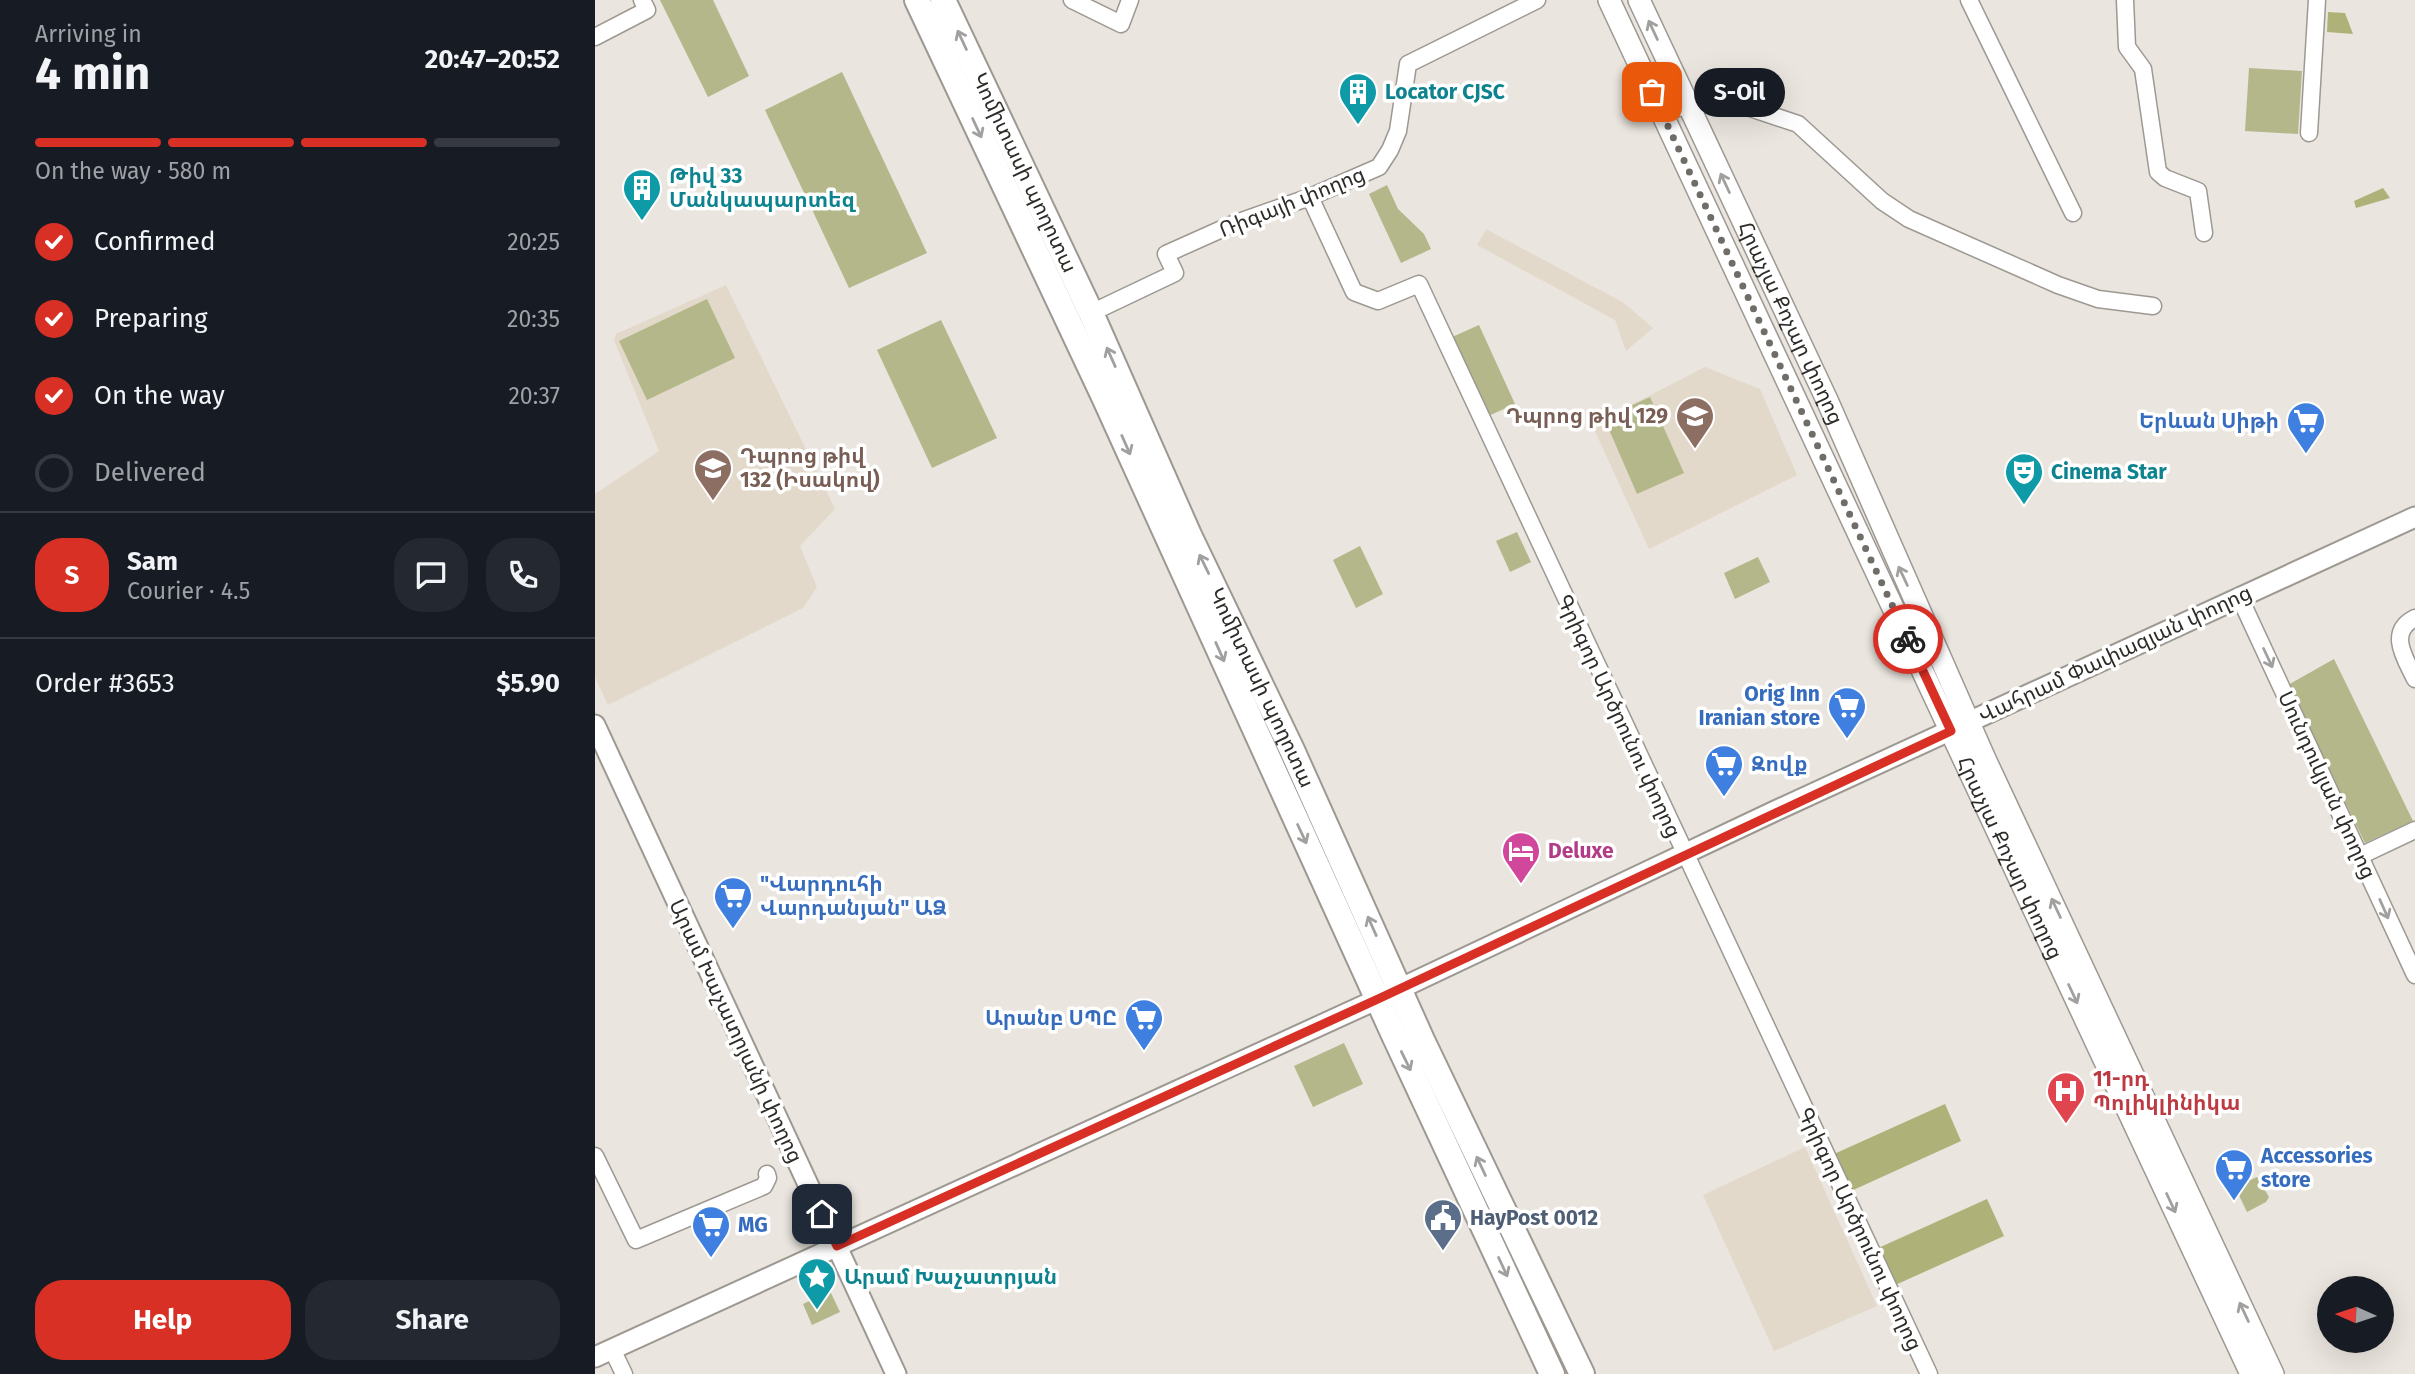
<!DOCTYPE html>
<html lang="en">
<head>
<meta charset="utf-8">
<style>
	body { margin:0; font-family:"Fira Sans","Noto Sans Armenian",sans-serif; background:#242831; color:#f1f3f6; height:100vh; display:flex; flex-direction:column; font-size:26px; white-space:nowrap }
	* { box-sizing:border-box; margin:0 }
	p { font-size:23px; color:#9ea1a6 }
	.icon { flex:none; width:38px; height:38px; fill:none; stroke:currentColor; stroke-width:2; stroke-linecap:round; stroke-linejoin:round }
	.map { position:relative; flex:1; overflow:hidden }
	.panel { display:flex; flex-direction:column; background:#171b24; width:595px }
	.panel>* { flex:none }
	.needle { width:46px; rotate:273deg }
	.tools { position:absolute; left:1722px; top:1276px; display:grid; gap:14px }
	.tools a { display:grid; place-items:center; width:77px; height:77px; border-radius:50%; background:#171b24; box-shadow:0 7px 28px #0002; font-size:35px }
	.pin { position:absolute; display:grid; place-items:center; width:60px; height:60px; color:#fff; margin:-30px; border-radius:14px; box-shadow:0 4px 10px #0006 }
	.courier { position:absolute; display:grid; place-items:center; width:70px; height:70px; margin:-35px; border:5px solid #d93025; border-radius:50%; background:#fff; color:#222; box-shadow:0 2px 9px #0007 }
	.bubble { position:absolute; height:49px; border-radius:24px; background:#171b24; box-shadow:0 7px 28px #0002; font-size:23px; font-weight:700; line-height:49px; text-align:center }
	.summary em { font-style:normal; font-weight:700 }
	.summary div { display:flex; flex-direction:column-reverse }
	.summary { display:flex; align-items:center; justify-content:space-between; height:119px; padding:0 35px }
	h1 { font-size:46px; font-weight:700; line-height:52px }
	.bar { display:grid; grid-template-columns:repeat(4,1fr); gap:10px 7px; align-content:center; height:84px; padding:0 35px }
	.bar i { height:9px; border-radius:5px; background:#363941 }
	.bar .on { background:#d93025 }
	.bar p { grid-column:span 4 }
	.line { display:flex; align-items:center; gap:18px; padding:0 35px; border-top:2px solid #363941 }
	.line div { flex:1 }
	.round { display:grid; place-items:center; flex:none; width:74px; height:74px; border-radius:28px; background:#242831 }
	ol { padding:0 35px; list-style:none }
	li { display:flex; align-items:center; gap:21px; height:77px }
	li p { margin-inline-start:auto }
	li .icon { padding:7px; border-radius:50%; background:#d93025; color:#fff; stroke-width:4 }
	li:last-child { color:#9ea1a6 }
	li i { width:38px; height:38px; border:4px solid #363941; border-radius:50% }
	.primary-button { display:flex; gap:14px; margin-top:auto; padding:14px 35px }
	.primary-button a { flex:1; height:80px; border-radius:28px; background:#d93025; color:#fff; font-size:28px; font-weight:700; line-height:80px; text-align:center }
	.primary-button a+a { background:#242831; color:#f1f3f6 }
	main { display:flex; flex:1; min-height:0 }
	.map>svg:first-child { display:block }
	.built { fill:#e3d9cb }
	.green { fill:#b3b789 }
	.forest { fill:#aeb279 }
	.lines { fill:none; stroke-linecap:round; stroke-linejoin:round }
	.minor-casing { stroke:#9d9891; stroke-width:19 }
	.tertiary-casing { stroke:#9d9891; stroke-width:23 }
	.secondary-casing { stroke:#9d9891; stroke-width:24 }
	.primary-casing { stroke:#9d9891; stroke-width:28 }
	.minor { stroke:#fff; stroke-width:16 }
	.tertiary { stroke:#fff; stroke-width:19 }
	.secondary { stroke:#fff; stroke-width:21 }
	.primary { stroke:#fff; stroke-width:24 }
	.oneway { stroke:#a1a09f }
	.done { stroke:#706d68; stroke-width:7; stroke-dasharray:0 12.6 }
	.route { stroke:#d93025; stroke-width:9 }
	.labels { text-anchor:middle; stroke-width:7; stroke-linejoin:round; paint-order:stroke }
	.culture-label { font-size:21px; font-weight:bold; fill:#0d838f; stroke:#fff; text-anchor:start }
	.street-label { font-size:21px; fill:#2e2c29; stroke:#fff }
	.education-label { font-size:21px; font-weight:bold; fill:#785e54; stroke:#fff; text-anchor:end }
	.shop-label { font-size:21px; font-weight:bold; fill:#366cbe; stroke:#fff; text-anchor:start }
	.hotel-label { font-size:21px; font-weight:bold; fill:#b23c85; stroke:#fff; text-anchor:start }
	.health-label { font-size:21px; font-weight:bold; fill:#be3a42; stroke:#fff; text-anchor:start }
	.service-label { font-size:21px; font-weight:bold; fill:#4e5e75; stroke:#fff; text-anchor:start }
</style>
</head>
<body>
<main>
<section class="panel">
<div class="summary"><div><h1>4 min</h1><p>Arriving in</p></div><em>20:47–20:52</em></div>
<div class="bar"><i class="on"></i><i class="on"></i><i class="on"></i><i></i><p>On the way · 580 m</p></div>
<ol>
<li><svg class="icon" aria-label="check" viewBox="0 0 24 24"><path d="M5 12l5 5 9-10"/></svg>Confirmed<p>20:25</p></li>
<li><svg class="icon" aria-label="check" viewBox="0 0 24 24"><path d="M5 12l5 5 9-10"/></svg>Preparing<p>20:35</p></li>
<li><svg class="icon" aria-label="check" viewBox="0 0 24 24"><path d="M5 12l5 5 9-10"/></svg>On the way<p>20:37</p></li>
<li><i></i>Delivered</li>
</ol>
<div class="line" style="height:126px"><b class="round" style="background:#d93025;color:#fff">S</b><div><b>Sam</b><p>Courier · 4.5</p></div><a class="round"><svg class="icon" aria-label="chat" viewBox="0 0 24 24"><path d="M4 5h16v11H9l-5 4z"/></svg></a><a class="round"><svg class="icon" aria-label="phone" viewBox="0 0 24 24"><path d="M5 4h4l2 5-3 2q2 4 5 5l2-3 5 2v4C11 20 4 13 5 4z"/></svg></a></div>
<div class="line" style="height:91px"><div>Order #3653</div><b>$5.90</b></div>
<div class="primary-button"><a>Help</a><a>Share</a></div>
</section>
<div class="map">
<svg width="1820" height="1374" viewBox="0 0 1820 1374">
	<rect width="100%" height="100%" fill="#eae5de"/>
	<!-- built -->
	<g class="built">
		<polygon points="891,229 1029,303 1058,328 1031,351 1020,320 882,245"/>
		<polygon points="131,285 240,509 205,546 222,587 208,608 13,705 0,677 0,494 64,451 19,340 21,334"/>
		<polygon points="1110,367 1165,389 1202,475 1054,549 997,425"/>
		<polygon points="1210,1147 1282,1306 1179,1351 1108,1195"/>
	</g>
	<!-- green -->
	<g class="green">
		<polygon points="65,0 118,0 154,76 113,97"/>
		<polygon points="1654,68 1707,71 1703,134 1650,131"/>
		<polygon points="247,72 332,253 254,288 170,110"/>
		<polygon points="792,185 803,209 829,234 836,249 806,263 774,194"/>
		<polygon points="112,299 140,358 52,400 24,341"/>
		<polygon points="346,320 402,438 337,468 282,350"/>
		<polygon points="884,325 920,404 891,417 855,338"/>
		<polygon points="1055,397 1089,473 1042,494 1009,418"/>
		<polygon points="922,532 936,562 915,572 901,541"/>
		<polygon points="765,546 788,594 761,608 738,560"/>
		<polygon points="1163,557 1175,582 1140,599 1129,573"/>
		<polygon points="1739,659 1818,821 1770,843 1693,685"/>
		<polygon points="749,1043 768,1084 718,1107 699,1066"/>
		<polygon points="1662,1177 1674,1197 1671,1202 1652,1212 1640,1187"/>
		<polygon points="235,1291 245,1312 217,1325 208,1304"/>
	</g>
	<!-- forest -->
	<g class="forest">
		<polygon points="1733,12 1750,13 1758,34 1732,32"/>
		<polygon points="1788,188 1795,198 1761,208 1759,201"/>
		<polygon points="1350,1104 1366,1141 1256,1191 1239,1154"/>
		<polygon points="1392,1199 1409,1236 1298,1286 1281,1249"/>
	</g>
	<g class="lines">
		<defs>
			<g id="minor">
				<polyline points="477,0 526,24 535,0"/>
				<polyline points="1374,0 1478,213"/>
				<polyline points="1530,0 1532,47 1548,69 1563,172 1570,178 1603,191 1609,233"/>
				<polyline points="0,37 52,10 47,0"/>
				<polyline points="1067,113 1093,105 1143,104 1203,124 1287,201 1314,219 1463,285 1503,299 1558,306"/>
				<polyline points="1714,133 1722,0"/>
				<polyline points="715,197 759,292 783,301 824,284 1334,1374"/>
				<polyline points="496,313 580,273 571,254 638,224 715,197 784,167 795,150 803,131 813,64 942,0"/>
				<polyline points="1644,596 1820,975"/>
				<path d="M1820 618C1792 632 1810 658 1820 679"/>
				<polyline points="1765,856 1820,830"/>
				<polyline points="0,1156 41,1240 169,1186 173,1178 172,1174"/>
				<polyline points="17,1349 29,1374"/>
			</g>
			<g id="tertiary">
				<polyline points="0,725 301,1374"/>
				<polyline points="0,1357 783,999 1180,811 1820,517"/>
			</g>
			<g id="secondary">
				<path id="s1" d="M1014 0 1656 1374"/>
				<path id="s2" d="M1044 0 1232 400 1390 759 1678 1374"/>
			</g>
			<g id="primary">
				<polyline points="322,0 509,397 798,1033 957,1374"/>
				<path id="s3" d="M348 0 496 313 594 535 697 750 827 1040 987 1374"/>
			</g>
		</defs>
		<!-- minor casing -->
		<use href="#minor" class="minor-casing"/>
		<!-- tertiary casing -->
		<use href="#tertiary" class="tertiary-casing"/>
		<!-- secondary casing -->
		<use href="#secondary" class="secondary-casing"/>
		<!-- primary casing -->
		<use href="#primary" class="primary-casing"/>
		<!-- minor -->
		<use href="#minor" class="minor"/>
		<!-- tertiary -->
		<use href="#tertiary" class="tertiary"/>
		<!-- secondary -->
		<use href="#secondary" class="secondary"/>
		<!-- primary -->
		<use href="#primary" class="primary"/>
	</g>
	<!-- one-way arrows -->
	<defs><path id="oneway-shaft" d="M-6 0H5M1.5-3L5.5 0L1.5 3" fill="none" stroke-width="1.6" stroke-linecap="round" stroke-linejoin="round" transform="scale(1.75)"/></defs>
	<g class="oneway">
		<use href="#oneway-shaft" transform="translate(1058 30) rotate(-115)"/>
		<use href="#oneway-shaft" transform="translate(367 40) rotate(-115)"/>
		<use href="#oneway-shaft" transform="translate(382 128) rotate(65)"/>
		<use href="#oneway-shaft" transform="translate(1130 183) rotate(-115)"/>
		<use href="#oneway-shaft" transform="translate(516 357) rotate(-114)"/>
		<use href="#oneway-shaft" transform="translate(531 445) rotate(66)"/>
		<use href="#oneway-shaft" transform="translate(609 564) rotate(-116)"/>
		<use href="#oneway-shaft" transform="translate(1308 576) rotate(-115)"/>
		<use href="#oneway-shaft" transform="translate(625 652) rotate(66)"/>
		<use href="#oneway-shaft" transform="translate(1673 658) rotate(65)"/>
		<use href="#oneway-shaft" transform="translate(707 834) rotate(65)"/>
		<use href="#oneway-shaft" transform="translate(1461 908) rotate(-115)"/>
		<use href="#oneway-shaft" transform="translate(1789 909) rotate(66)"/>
		<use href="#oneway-shaft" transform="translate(777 926) rotate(-114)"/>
		<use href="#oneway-shaft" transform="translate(1478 994) rotate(65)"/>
		<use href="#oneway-shaft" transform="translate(811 1061) rotate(64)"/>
		<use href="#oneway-shaft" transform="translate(886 1166) rotate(-115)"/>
		<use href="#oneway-shaft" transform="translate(1576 1203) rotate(65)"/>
		<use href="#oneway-shaft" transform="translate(908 1267) rotate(65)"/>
		<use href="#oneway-shaft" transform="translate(1649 1312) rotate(-115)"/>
	</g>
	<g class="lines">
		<!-- done -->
		<polyline class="done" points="1057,92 1313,639"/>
		<!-- route -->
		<polyline class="route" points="227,1214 242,1246 783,999 1356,731 1313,639"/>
	</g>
	<!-- icons -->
	<defs>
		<symbol id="building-pin" viewBox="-11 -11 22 30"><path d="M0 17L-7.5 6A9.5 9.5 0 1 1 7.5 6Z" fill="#0f9aa8" stroke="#fff"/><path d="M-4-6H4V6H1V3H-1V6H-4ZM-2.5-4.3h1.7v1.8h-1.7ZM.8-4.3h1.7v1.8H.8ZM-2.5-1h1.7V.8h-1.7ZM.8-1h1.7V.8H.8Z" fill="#fff"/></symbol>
		<symbol id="school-pin" viewBox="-11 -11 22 30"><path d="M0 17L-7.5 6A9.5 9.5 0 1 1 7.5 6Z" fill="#8d6e63" stroke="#fff"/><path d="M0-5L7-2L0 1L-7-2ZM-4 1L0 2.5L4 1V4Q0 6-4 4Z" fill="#fff"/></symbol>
		<symbol id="supermarket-pin" viewBox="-11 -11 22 30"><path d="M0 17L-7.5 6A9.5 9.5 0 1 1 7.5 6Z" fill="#3f7fe0" stroke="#fff"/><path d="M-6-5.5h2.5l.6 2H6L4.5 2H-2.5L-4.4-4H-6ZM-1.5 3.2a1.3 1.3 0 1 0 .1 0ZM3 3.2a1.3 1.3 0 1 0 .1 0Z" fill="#fff"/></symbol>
		<symbol id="theatre-pin" viewBox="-11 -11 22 30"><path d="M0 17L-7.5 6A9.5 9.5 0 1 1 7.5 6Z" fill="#0f9aa8" stroke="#fff"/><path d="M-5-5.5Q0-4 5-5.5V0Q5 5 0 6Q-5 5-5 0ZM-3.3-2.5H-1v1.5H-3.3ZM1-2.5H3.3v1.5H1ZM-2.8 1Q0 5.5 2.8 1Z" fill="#fff"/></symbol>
		<symbol id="hotel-pin" viewBox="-11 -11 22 30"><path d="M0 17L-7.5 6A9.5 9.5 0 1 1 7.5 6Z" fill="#d1479c" stroke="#fff"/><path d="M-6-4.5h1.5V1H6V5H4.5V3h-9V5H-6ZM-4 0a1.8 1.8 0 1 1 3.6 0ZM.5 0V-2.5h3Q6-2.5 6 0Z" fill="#fff"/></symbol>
		<symbol id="hospital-pin" viewBox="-11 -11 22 30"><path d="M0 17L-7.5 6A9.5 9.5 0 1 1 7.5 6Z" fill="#e0444e" stroke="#fff"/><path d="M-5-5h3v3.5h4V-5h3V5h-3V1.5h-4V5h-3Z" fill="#fff"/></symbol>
		<symbol id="civic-pin" viewBox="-11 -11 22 30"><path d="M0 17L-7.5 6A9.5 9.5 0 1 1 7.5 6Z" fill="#5c6f8a" stroke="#fff"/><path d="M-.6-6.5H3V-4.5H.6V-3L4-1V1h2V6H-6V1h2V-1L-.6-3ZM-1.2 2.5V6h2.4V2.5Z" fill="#fff"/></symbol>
		<symbol id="sight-pin" viewBox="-11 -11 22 30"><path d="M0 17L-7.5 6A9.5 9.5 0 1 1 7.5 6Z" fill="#0f9aa8" stroke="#fff"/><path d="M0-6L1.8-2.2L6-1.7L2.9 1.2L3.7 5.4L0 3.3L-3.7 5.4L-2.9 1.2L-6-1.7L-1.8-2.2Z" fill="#fff"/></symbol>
	</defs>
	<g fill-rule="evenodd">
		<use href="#building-pin" x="741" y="70" width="44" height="60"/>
		<use href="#building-pin" x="25" y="166" width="44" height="60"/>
		<use href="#school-pin" x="1078" y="394" width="44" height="60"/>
		<use href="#supermarket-pin" x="1689" y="399" width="44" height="60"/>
		<use href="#school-pin" x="96" y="446" width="44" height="60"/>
		<use href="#theatre-pin" x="1407" y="450" width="44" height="60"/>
		<use href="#supermarket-pin" x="1230" y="684" width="44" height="60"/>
		<use href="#supermarket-pin" x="1107" y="742" width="44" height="60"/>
		<use href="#hotel-pin" x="904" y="829" width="44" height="60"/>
		<use href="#supermarket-pin" x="116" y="874" width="44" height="60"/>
		<use href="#supermarket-pin" x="527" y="996" width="44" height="60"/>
		<use href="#hospital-pin" x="1449" y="1069" width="44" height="60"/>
		<use href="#supermarket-pin" x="1617" y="1146" width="44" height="60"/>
		<use href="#civic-pin" x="826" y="1196" width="44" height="60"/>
		<use href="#supermarket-pin" x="94" y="1203" width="44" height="60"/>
		<use href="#sight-pin" x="200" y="1255" width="44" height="60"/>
	</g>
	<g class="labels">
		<!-- culture labels -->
		<g class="culture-label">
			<text x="790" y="99">Locator CJSC</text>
			<text x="74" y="183">Թիվ 33<tspan x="74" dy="24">Մանկապարտեզ</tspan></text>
			<text x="1456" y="479">Cinema Star</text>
			<text x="249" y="1284">Արամ Խաչատրյան</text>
		</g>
		<!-- street labels -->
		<g class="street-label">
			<text dy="7" stroke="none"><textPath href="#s3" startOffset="191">Կոմիտասի պողոտա</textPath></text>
			<text transform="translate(697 202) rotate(-22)" y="7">Ռիգայի փողոց</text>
			<text dy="7" stroke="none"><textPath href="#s2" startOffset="357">Հրաչյա Քոչար փողոց</textPath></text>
			<text transform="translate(1520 654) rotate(-25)" y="7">Վահրամ Փափազյան փողոց</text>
			<text dy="7" stroke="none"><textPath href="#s3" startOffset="758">Կոմիտասի պողոտա</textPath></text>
			<text transform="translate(1024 716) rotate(65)" y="7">Գրիգոր Արծրունու փողոց</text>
			<text transform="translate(1732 785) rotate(65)" y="7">Սունդուկյան փողոց</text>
			<text dy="7" stroke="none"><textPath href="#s1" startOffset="947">Հրաչյա Քոչար փողոց</textPath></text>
			<text transform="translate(141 1031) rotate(65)" y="7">Արամ Խաչատրյանի փողոց</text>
			<text transform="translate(1265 1229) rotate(65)" y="7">Գրիգոր Արծրունու փողոց</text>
		</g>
		<!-- education labels -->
		<g class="education-label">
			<text x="1073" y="423">Դպրոց թիվ 129</text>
			<text x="145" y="463" text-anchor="start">Դպրոց թիվ<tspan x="145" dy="24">132 (Իսակով)</tspan></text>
		</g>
		<!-- shop labels -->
		<g class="shop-label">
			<text x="1684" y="428" text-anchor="end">Երևան Սիթի</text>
			<text x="1225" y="701" text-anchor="end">Orig Inn<tspan x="1225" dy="24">Iranian store</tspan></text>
			<text x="1156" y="771">Զովք</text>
			<text x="165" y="891">"Վարդուհի<tspan x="165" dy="24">Վարդանյան" ԱՁ</tspan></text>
			<text x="522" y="1025" text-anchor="end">Արանբ ՍՊԸ</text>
			<text x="1666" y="1163">Accessories<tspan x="1666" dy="24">store</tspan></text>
			<text x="143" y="1232">MG</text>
		</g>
		<!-- hotel labels -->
		<g class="hotel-label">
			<text x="953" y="858">Deluxe</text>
		</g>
		<!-- health labels -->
		<g class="health-label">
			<text x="1498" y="1086">11-րդ<tspan x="1498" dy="24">Պոլիկլինիկա</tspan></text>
		</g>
		<!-- service labels -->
		<g class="service-label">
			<text x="875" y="1225">HayPost 0012</text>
		</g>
	</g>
</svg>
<div class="tools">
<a><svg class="needle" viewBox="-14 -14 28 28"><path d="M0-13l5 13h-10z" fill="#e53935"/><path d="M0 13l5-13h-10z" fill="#9ea1a6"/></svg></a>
</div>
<div class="pin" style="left:1057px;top:92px;background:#ea580c"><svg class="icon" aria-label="bag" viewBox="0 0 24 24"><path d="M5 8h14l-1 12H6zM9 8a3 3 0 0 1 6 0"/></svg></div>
<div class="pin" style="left:227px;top:1214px;background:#1f2937"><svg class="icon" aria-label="home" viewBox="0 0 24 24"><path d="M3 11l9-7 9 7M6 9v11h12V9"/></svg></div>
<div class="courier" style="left:1313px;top:639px"><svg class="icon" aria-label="bike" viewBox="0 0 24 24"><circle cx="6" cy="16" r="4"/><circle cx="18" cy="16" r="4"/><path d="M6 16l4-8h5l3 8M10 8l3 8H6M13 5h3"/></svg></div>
<div class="bubble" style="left:1099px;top:68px;width:91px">S-Oil</div>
</div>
</main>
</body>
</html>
